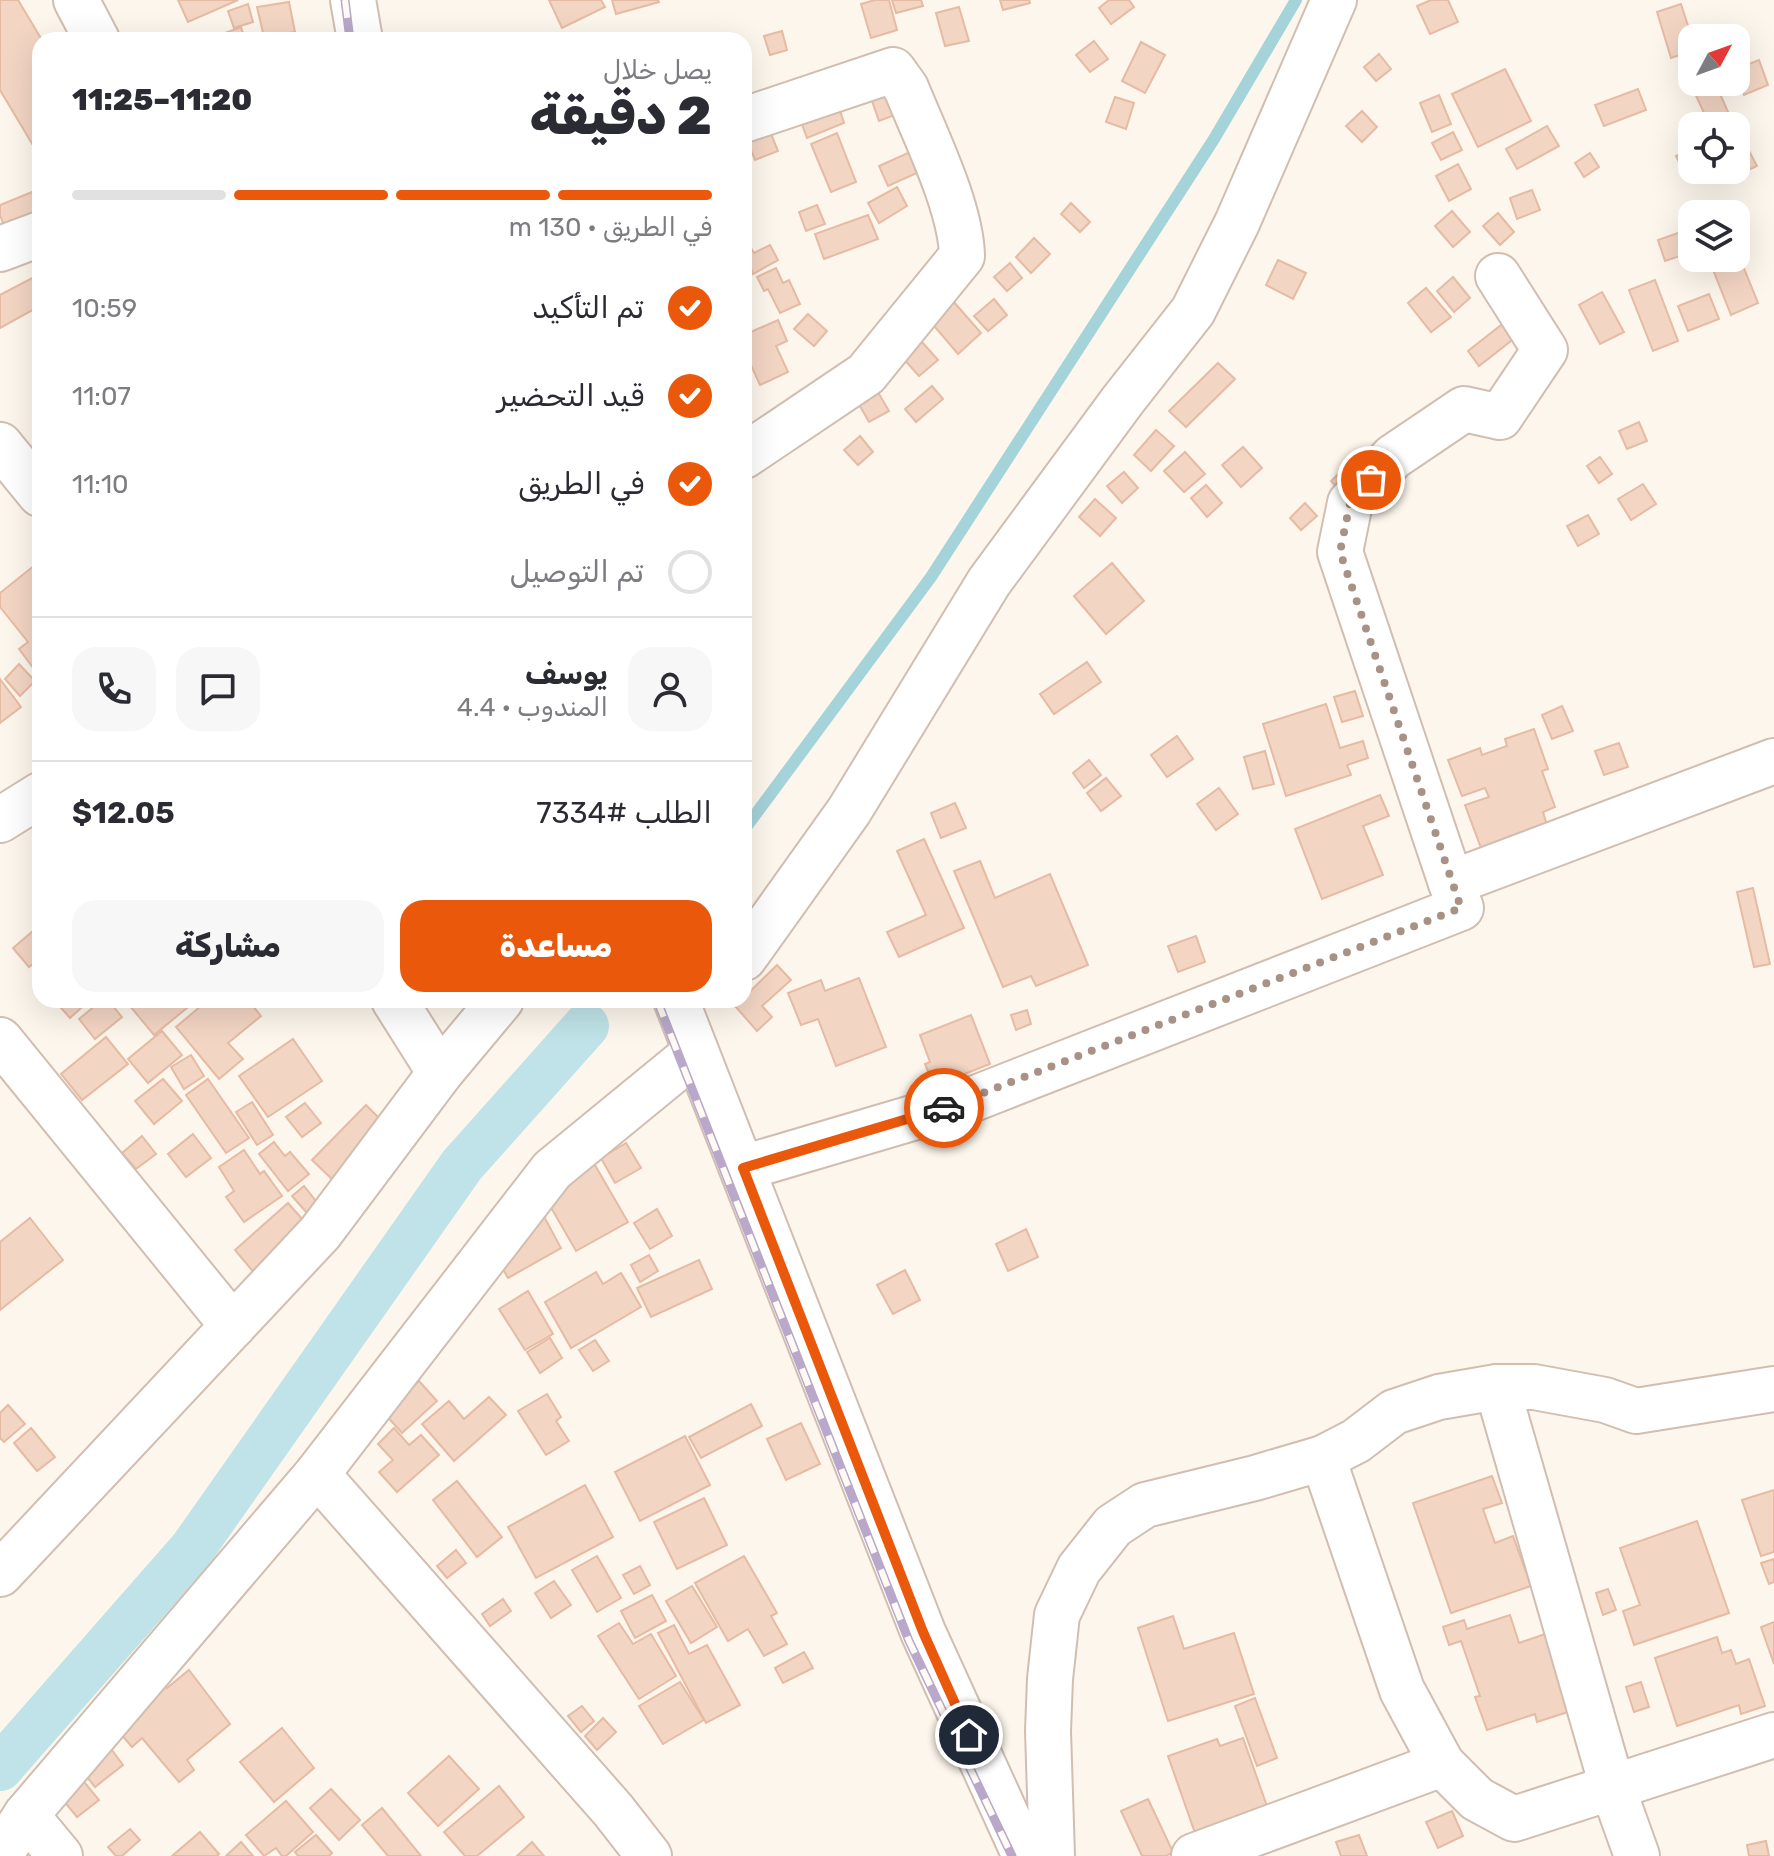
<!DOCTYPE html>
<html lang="ar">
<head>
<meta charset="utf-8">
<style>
	body { margin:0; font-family:Rubik,"Noto Naskh Arabic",sans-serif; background:#f7f7f7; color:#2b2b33; direction:rtl; height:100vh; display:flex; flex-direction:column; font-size:30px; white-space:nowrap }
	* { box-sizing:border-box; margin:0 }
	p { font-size:26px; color:#7c7c81 }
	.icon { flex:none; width:44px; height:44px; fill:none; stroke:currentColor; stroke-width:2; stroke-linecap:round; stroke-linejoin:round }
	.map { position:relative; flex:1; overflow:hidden; direction:ltr }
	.side { position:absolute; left:32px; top:32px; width:720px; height:976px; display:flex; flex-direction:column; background:#fff; border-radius:24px; box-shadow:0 8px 32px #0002; direction:rtl }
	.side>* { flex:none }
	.needle { width:52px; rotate:49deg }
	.tools { position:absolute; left:1678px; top:24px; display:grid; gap:16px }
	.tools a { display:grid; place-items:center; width:72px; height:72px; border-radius:16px; background:#fff; box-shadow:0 8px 32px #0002; font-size:40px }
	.pin { position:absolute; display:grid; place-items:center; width:68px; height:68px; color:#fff; margin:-34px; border:4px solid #fff; border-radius:50%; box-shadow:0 2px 8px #0007 }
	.courier { position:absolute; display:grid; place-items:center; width:80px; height:80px; margin:-40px; border:6px solid #ea580c; border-radius:50%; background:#fff; color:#222; box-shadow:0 2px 10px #0007 }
	.summary em { font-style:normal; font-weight:800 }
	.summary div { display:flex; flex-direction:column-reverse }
	.summary { display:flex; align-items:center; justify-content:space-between; height:136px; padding:0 40px }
	h1 { font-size:52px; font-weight:800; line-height:60px }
	.bar { display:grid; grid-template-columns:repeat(4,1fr); gap:12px 8px; align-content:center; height:96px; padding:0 40px }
	.bar i { height:10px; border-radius:6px; background:#e1e1e2 }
	.bar .selected { background:#ea580c }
	.bar p { grid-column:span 4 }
	.line { display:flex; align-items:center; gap:20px; padding:0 40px; border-top:2px solid #e1e1e2 }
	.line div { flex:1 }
	.round { display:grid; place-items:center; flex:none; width:84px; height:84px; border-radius:24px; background:#f7f7f7 }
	ol { padding:0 40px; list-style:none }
	li { display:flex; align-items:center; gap:24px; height:88px }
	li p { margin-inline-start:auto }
	li .icon { padding:8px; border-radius:50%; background:#ea580c; color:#fff; stroke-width:4 }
	li:last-child { color:#7c7c81 }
	li i { width:44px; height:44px; border:4px solid #e1e1e2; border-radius:50% }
	.primary-button { display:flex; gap:16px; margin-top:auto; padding:16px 40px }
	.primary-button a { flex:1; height:92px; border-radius:24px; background:#ea580c; color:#fff; font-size:32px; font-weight:800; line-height:92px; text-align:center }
	.primary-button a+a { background:#f7f7f7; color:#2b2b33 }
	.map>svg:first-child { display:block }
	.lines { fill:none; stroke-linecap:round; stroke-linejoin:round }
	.stream { stroke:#a5d3da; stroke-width:12 }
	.canal { stroke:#bfe3e8; stroke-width:46 }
	.building { fill:#f3d5c3; stroke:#e6bba3; stroke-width:2 }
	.minor-casing { stroke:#d1beb0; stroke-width:48 }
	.minor { stroke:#fff; stroke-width:44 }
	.rail-casing { stroke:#b9a8c9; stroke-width:9 }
	.rail { stroke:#fffaf3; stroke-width:6; stroke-dasharray:18; stroke-linecap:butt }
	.done { stroke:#a89285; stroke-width:8; stroke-dasharray:0 14.4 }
	.route { stroke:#ea580c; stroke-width:10 }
</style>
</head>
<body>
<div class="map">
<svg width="1774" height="1856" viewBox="0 0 1774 1856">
	<rect width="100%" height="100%" fill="#fdf6ec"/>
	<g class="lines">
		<!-- stream -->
		<polyline class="stream" points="744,830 931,577 1214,139 1296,0"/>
		<!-- canal -->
		<polyline class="canal" points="0,1768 192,1549 462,1165 586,1026"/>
	</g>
	<!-- building -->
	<g class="building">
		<polygon points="0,0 18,0 42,40 40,157 0,90"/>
		<polygon points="178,0 238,0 188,22"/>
		<polygon points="549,0 601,0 605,7 562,28"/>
		<polygon points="612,0 658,0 659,2 616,14"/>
		<polygon points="875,0 889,0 897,30 871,38 861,4"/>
		<polygon points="892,0 921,0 923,6 896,13"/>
		<polygon points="1000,0 1029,0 1030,3 1003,10"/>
		<polygon points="1109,0 1129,0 1134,7 1111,24 1099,8"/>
		<polygon points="1431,0 1448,0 1458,22 1430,34 1417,6"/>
		<polygon points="289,2 295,32 264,37 257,7"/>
		<polygon points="248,4 253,22 234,28 228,11"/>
		<polygon points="1681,4 1692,38 1692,51 1671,58 1657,12"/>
		<polygon points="959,7 969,41 945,46 936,13"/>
		<polygon points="241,27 245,40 206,40"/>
		<polygon points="782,31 787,50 770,55 764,36"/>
		<polygon points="1094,41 1108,59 1090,72 1076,55"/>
		<polygon points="1141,42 1165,55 1145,93 1122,81"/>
		<polygon points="1379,54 1391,69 1376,81 1364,67"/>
		<polygon points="1759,60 1768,85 1744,95 1736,69"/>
		<polygon points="1505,69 1531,121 1478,147 1452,94"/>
		<polygon points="1704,82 1715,82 1731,119 1710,126 1692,87"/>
		<polygon points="887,89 895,115 879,121 870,95"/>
		<polygon points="1638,89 1646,110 1604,126 1595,105"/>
		<polygon points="1439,95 1451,124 1432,132 1420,103"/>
		<polygon points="1115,97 1134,103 1126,129 1106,122"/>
		<polygon points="838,104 844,123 807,138 800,119"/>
		<polygon points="1362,111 1377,127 1362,142 1346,126"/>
		<polygon points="1547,126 1559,146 1517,169 1506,149"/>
		<polygon points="769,129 778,151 755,160 746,138"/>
		<polygon points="1453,132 1462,150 1441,160 1432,143"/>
		<polygon points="837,133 856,182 831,192 811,144"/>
		<polygon points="1747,147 1757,166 1737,175 1734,170 1736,152"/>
		<polygon points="1692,148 1692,170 1698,170 1686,176 1676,156"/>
		<polygon points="910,152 919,172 888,186 879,166"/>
		<polygon points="1590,153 1599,167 1584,177 1575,163"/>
		<polygon points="1458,164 1471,189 1449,201 1436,176"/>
		<polygon points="897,187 907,206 879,223 868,203"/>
		<polygon points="37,190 40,217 6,230 0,215 0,205"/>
		<polygon points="1532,190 1540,210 1517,219 1510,198"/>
		<polygon points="1071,203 1090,222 1080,232 1061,214"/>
		<polygon points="817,205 825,224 806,231 799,212"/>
		<polygon points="1452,211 1470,232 1453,247 1435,226"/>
		<polygon points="1498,213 1514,232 1500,245 1483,226"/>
		<polygon points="868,215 878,239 824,259 815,234"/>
		<polygon points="1692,228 1692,252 1665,261 1658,240"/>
		<polygon points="1034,238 1050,254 1031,273 1016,257"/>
		<polygon points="770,245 778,260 753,274 744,252 751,248 754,253"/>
		<polygon points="1739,256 1758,303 1731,315 1712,267"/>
		<polygon points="1278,260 1306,273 1293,299 1266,285"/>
		<polygon points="1010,263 1022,278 1007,291 994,277"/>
		<polygon points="776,268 783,283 789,280 800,304 780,313 768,289 764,291 757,277"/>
		<polygon points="34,277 40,288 40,306 0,328 0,295"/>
		<polygon points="1453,277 1470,298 1454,312 1437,291"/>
		<polygon points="1655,280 1678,341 1653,351 1629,290"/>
		<polygon points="1426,288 1451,317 1431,332 1408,303"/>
		<polygon points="1602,292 1624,332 1600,344 1579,305"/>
		<polygon points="1709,294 1719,319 1688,331 1678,306"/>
		<polygon points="994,299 1007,315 988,331 974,316"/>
		<polygon points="953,301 981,333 958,354 930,321"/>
		<polygon points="808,314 827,331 814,346 794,329"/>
		<polygon points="778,320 787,341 776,346 788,372 760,385 744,350 744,335"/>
		<polygon points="1505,322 1516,337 1479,366 1468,351"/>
		<polygon points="922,342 938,360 919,376 903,358"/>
		<polygon points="1218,363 1235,379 1186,427 1169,411"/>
		<polygon points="932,386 943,399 916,422 905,409"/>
		<polygon points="875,387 889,411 869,422 856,399"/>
		<polygon points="1639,422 1647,441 1627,449 1619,431"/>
		<polygon points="1156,430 1174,446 1151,471 1134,455"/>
		<polygon points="860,436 873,452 858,465 844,450"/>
		<polygon points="1243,447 1262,468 1241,487 1222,465"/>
		<polygon points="1185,452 1205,474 1184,492 1164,471"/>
		<polygon points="1600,457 1612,474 1599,483 1587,466"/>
		<polygon points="1351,462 1365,478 1344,496 1331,481"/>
		<polygon points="1124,472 1138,488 1122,503 1107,486"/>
		<polygon points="1643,484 1656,504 1631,520 1618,499"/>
		<polygon points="1206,485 1222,503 1207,517 1191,498"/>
		<polygon points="1095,499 1116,518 1100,536 1079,517"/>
		<polygon points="1305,503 1317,516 1301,530 1290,518"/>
		<polygon points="1588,515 1599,534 1578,546 1567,526"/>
		<polygon points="40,561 40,677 19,649 28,642 0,607 0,593"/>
		<polygon points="1112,563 1144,601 1106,634 1074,596"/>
		<polygon points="1087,662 1101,682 1054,714 1040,694"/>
		<polygon points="19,664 35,681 20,696 5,679"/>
		<polygon points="0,679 21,707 0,723"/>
		<polygon points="1355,691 1363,716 1342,722 1334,697"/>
		<polygon points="1326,704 1340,748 1363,741 1368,758 1347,765 1351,775 1286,796 1263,724"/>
		<polygon points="1562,706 1573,731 1552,739 1542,715"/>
		<polygon points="1534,729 1548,769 1542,771 1555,807 1543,812 1549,832 1484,856 1465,805 1489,797 1485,788 1462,796 1448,760 1480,748 1482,755 1507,746 1505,739"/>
		<polygon points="1177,736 1193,759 1167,777 1151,755"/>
		<polygon points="1619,743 1628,767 1604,775 1595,751"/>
		<polygon points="1265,751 1274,784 1253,789 1244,757"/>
		<polygon points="1089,760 1101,775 1084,788 1073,773"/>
		<polygon points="1106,778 1121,796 1101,811 1087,793"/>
		<polygon points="1219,788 1238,814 1216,830 1197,804"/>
		<polygon points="1380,795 1389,816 1363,826 1383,875 1322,899 1295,829"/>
		<polygon points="955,803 966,828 941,838 931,813"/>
		<polygon points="924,839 964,928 899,957 887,932 926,915 897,851"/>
		<polygon points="980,861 995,898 1050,874 1088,965 1036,986 1031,976 1003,987 954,871"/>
		<polygon points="1753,888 1770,964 1754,967 1737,892"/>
		<polygon points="40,925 40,958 29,967 13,948"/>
		<polygon points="1196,936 1205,962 1178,972 1168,946"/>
		<polygon points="777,965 791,980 762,1006 772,1017 757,1031 735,1006"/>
		<polygon points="859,978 886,1047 836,1066 818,1019 801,1025 788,993 821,980 825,991"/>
		<polygon points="54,1000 90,1000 70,1018"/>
		<polygon points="102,1000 108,1000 122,1017 95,1039 79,1019"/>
		<polygon points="125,1000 190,1000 193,1003 154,1035"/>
		<polygon points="208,1000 248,1000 261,1016 228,1043 243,1059 219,1079 176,1027"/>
		<polygon points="1027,1010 1031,1024 1016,1030 1011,1015"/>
		<polygon points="971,1015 990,1064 934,1086 925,1064 930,1062 920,1035"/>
		<polygon points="162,1031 182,1055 148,1083 128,1059"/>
		<polygon points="106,1037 128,1064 82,1100 61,1074"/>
		<polygon points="293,1039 322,1081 268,1117 239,1076"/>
		<polygon points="191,1055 204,1076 184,1089 171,1067"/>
		<polygon points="163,1079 182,1101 154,1124 135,1101"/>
		<polygon points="208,1079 249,1138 226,1153 186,1095"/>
		<polygon points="252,1102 273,1135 257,1145 236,1112"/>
		<polygon points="305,1103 321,1123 302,1137 286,1117"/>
		<polygon points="366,1105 389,1128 336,1183 312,1160"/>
		<polygon points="193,1134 211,1158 186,1177 168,1154"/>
		<polygon points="142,1136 156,1154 136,1169 122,1153"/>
		<polygon points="274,1142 285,1156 290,1152 309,1174 288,1191 259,1154"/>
		<polygon points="626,1143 641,1168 615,1183 601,1158"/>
		<polygon points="244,1150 260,1174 264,1171 282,1196 244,1222 226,1197 234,1191 219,1167"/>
		<polygon points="592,1160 628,1222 576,1251 541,1190"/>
		<polygon points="304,1186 316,1201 320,1198 315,1222 292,1196"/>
		<polygon points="288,1203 310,1228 256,1275 235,1250"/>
		<polygon points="657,1209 672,1236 650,1249 634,1223"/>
		<polygon points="541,1211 561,1248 508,1278 493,1252"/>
		<polygon points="30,1218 63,1260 0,1310 0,1242"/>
		<polygon points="1026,1229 1038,1257 1008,1271 996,1244"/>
		<polygon points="649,1255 658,1271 640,1282 631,1265"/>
		<polygon points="699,1260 712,1289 651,1317 637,1288"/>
		<polygon points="905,1270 920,1300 893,1314 877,1285"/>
		<polygon points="596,1272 603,1284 621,1273 641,1307 571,1348 545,1302"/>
		<polygon points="528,1291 553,1334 525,1350 499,1309"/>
		<polygon points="550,1338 562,1358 540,1373 527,1352"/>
		<polygon points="595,1340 609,1361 593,1371 579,1350"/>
		<polygon points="419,1381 437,1401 402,1433 384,1413"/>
		<polygon points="547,1394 561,1417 556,1421 569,1441 546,1455 518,1411"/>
		<polygon points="489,1397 506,1415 454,1461 422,1424 449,1401 464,1419"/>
		<polygon points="751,1404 762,1426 701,1458 689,1437"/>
		<polygon points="8,1405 25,1424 4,1442 0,1438 0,1413"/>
		<polygon points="801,1423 820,1464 786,1480 767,1439"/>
		<polygon points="31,1428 55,1457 37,1471 14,1443"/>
		<polygon points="394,1428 409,1445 421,1435 439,1455 397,1492 379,1472 393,1460 378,1444"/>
		<polygon points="685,1436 710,1485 640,1521 615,1472"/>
		<polygon points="1492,1476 1502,1503 1483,1509 1495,1543 1513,1536 1531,1586 1451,1613 1413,1503"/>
		<polygon points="457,1481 502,1537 477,1557 433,1500"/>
		<polygon points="585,1485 613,1537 536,1578 508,1527"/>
		<polygon points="1774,1490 1774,1552 1761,1556 1742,1500"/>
		<polygon points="704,1498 727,1545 677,1569 654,1522"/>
		<polygon points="1697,1521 1729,1613 1634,1645 1623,1611 1640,1605 1620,1548"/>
		<polygon points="456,1550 466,1563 447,1578 437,1566"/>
		<polygon points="597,1556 621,1598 597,1612 572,1570"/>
		<polygon points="744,1556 777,1613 771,1616 787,1644 764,1656 748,1629 728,1641 695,1583"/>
		<polygon points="1774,1559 1774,1582 1769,1584 1761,1563"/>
		<polygon points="640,1566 650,1585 634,1594 623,1575"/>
		<polygon points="554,1581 571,1605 551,1618 535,1593"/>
		<polygon points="692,1586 717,1627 691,1643 666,1601"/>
		<polygon points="1608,1589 1616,1610 1603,1615 1596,1593"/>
		<polygon points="652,1595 666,1621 635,1638 621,1611"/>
		<polygon points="503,1599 511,1611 490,1626 482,1614"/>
		<polygon points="1510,1615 1519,1643 1548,1633 1574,1710 1537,1722 1535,1714 1487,1730 1475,1697 1480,1696 1461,1641 1449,1645 1443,1627 1464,1620 1467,1629"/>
		<polygon points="1173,1616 1184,1649 1234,1633 1254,1694 1168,1721 1138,1628"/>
		<polygon points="1774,1622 1774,1664 1761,1627"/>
		<polygon points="619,1623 633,1644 651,1634 676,1676 639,1699 598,1636"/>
		<polygon points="674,1625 689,1654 707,1645 740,1705 706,1723 658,1633"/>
		<polygon points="1717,1637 1722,1653 1731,1650 1736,1664 1749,1659 1765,1706 1741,1714 1739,1705 1677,1726 1655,1658"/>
		<polygon points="804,1652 813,1668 783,1683 775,1668"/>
		<polygon points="189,1670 230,1724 187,1760 194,1770 179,1782 142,1738 132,1747 114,1726 164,1684 167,1688"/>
		<polygon points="680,1682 704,1720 663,1744 639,1706"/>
		<polygon points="1641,1682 1649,1707 1634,1712 1626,1687"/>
		<polygon points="1255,1698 1277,1758 1257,1766 1235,1706"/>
		<polygon points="582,1706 594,1721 581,1732 568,1716"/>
		<polygon points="603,1718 616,1732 597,1750 585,1736"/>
		<polygon points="282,1728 314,1768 274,1802 240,1762"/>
		<polygon points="1243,1738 1268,1809 1195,1833 1168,1756 1217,1739 1220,1746"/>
		<polygon points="109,1746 123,1765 95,1787 80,1768"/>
		<polygon points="449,1756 479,1789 438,1826 408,1793"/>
		<polygon points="76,1772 99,1800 77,1817 55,1790"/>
		<polygon points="499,1786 524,1817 477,1856 465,1856 444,1832"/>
		<polygon points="331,1789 360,1820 339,1840 310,1808"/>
		<polygon points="1148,1799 1173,1852 1166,1856 1142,1856 1121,1811"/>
		<polygon points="286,1801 313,1832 286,1856 282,1856 276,1848 264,1856 246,1835"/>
		<polygon points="382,1808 421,1856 388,1856 362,1825"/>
		<polygon points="1452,1811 1463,1836 1438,1848 1426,1822"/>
		<polygon points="130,1829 140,1840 122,1856 116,1856 108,1847"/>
		<polygon points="200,1832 219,1854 217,1856 172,1856"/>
		<polygon points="316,1835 332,1853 329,1856 298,1856 295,1852"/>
		<polygon points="1359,1835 1367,1856 1341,1856 1336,1842"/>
		<polygon points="1766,1841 1769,1856 1749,1856 1747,1845"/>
		<polygon points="241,1842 253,1856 226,1856"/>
		<polygon points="532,1842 544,1856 517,1856"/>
	</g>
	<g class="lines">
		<defs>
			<g id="minor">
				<polyline points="76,0 97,40"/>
				<polyline points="353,0 360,40"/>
				<path d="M744 120 893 70 906 88C925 135 961 207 962 256L866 374 744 456"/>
				<polyline points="0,249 40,234"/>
				<polyline points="0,445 40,494"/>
				<polyline points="0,820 40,795"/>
				<polyline points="1451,883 1340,552 1350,503 1393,457 1464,409 1500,417 1545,350 1498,276"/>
				<polyline points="744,958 849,811 989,582 1123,400 1193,311 1237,223 1334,0"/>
				<polyline points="394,1000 440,1073"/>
				<polyline points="676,1000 923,1632 1025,1856"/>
				<polyline points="0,1040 233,1326"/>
				<polyline points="743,1168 963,1103 1461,908 1451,883 1774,761"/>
				<polyline points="1497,1387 1612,1786 1637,1856"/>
				<polyline points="1323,1458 1402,1690 1442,1764 1477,1799 1514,1819 1774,1735"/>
				<polyline points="317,1474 613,1810 649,1856"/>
				<polyline points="0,1574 320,1233 440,1073 501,1000"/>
				<polyline points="26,1815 60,1856"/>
				<polyline points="0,1855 26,1815 317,1474 552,1170 696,1052"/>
				<polyline points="1052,1856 1048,1731 1050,1679 1057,1615 1079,1569 1113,1526 1145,1505 1255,1478 1323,1458 1356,1441 1394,1412 1439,1397 1497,1387 1534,1387 1605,1400 1636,1411 1774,1389"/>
				<polyline points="1194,1856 1442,1764"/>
			</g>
		</defs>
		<!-- minor casing -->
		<use href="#minor" class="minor-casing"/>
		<!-- minor -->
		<use href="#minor" class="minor"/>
		<defs>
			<g id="rail">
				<polyline points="345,0 350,40"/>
				<polyline points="657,1000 909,1641 1012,1856"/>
			</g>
		</defs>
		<!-- rail casing -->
		<use href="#rail" class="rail-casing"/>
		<!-- rail -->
		<use href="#rail" class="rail"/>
	</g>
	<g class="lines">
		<!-- done -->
		<polyline class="done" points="944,1108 1461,908 1340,552 1350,503 1371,480"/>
		<!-- route -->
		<polyline class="route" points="944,1108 743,1168 923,1632 969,1735"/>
	</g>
</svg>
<div class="tools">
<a><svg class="needle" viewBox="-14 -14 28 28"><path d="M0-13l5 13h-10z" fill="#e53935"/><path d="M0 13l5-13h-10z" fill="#7c7c81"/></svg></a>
<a><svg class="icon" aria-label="locate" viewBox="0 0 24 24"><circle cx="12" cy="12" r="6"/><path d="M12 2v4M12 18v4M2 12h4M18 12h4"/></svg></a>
<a><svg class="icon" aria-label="layers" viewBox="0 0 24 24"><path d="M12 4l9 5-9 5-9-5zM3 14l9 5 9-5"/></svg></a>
</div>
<div class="pin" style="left:1371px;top:480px;background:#ea580c"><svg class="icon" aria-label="bag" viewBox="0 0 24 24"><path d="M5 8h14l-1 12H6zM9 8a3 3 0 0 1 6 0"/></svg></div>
<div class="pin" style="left:969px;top:1735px;background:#1f2937"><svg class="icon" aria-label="home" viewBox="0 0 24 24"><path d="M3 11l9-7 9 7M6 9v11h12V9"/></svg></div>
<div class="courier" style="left:944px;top:1108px"><svg class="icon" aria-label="car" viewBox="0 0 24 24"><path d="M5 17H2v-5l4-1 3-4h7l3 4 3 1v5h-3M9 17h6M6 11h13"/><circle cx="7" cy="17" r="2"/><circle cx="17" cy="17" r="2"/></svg></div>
<section class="side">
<div class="summary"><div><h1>2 دقيقة</h1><p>يصل خلال</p></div><em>11:20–11:25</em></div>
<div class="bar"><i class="selected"></i><i class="selected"></i><i class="selected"></i><i></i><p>في الطريق · 130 m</p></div>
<ol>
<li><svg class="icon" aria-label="check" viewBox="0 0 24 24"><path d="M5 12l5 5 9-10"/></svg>تم التأكيد<p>10:59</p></li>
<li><svg class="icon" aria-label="check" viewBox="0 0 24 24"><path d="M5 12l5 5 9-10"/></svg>قيد التحضير<p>11:07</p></li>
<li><svg class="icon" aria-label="check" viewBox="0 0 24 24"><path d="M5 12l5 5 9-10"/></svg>في الطريق<p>11:10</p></li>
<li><i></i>تم التوصيل</li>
</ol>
<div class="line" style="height:144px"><a class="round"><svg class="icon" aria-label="person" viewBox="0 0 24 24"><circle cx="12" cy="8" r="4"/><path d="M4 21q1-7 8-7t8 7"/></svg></a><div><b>يوسف</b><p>المندوب · 4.4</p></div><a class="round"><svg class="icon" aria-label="chat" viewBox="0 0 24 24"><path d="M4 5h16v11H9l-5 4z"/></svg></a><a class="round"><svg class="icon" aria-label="phone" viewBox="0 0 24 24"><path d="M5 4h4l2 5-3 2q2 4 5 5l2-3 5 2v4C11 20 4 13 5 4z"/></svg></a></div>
<div class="line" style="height:104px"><div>الطلب #7334</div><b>$12.05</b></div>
<div class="primary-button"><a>مساعدة</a><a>مشاركة</a></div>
</section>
</div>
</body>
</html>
